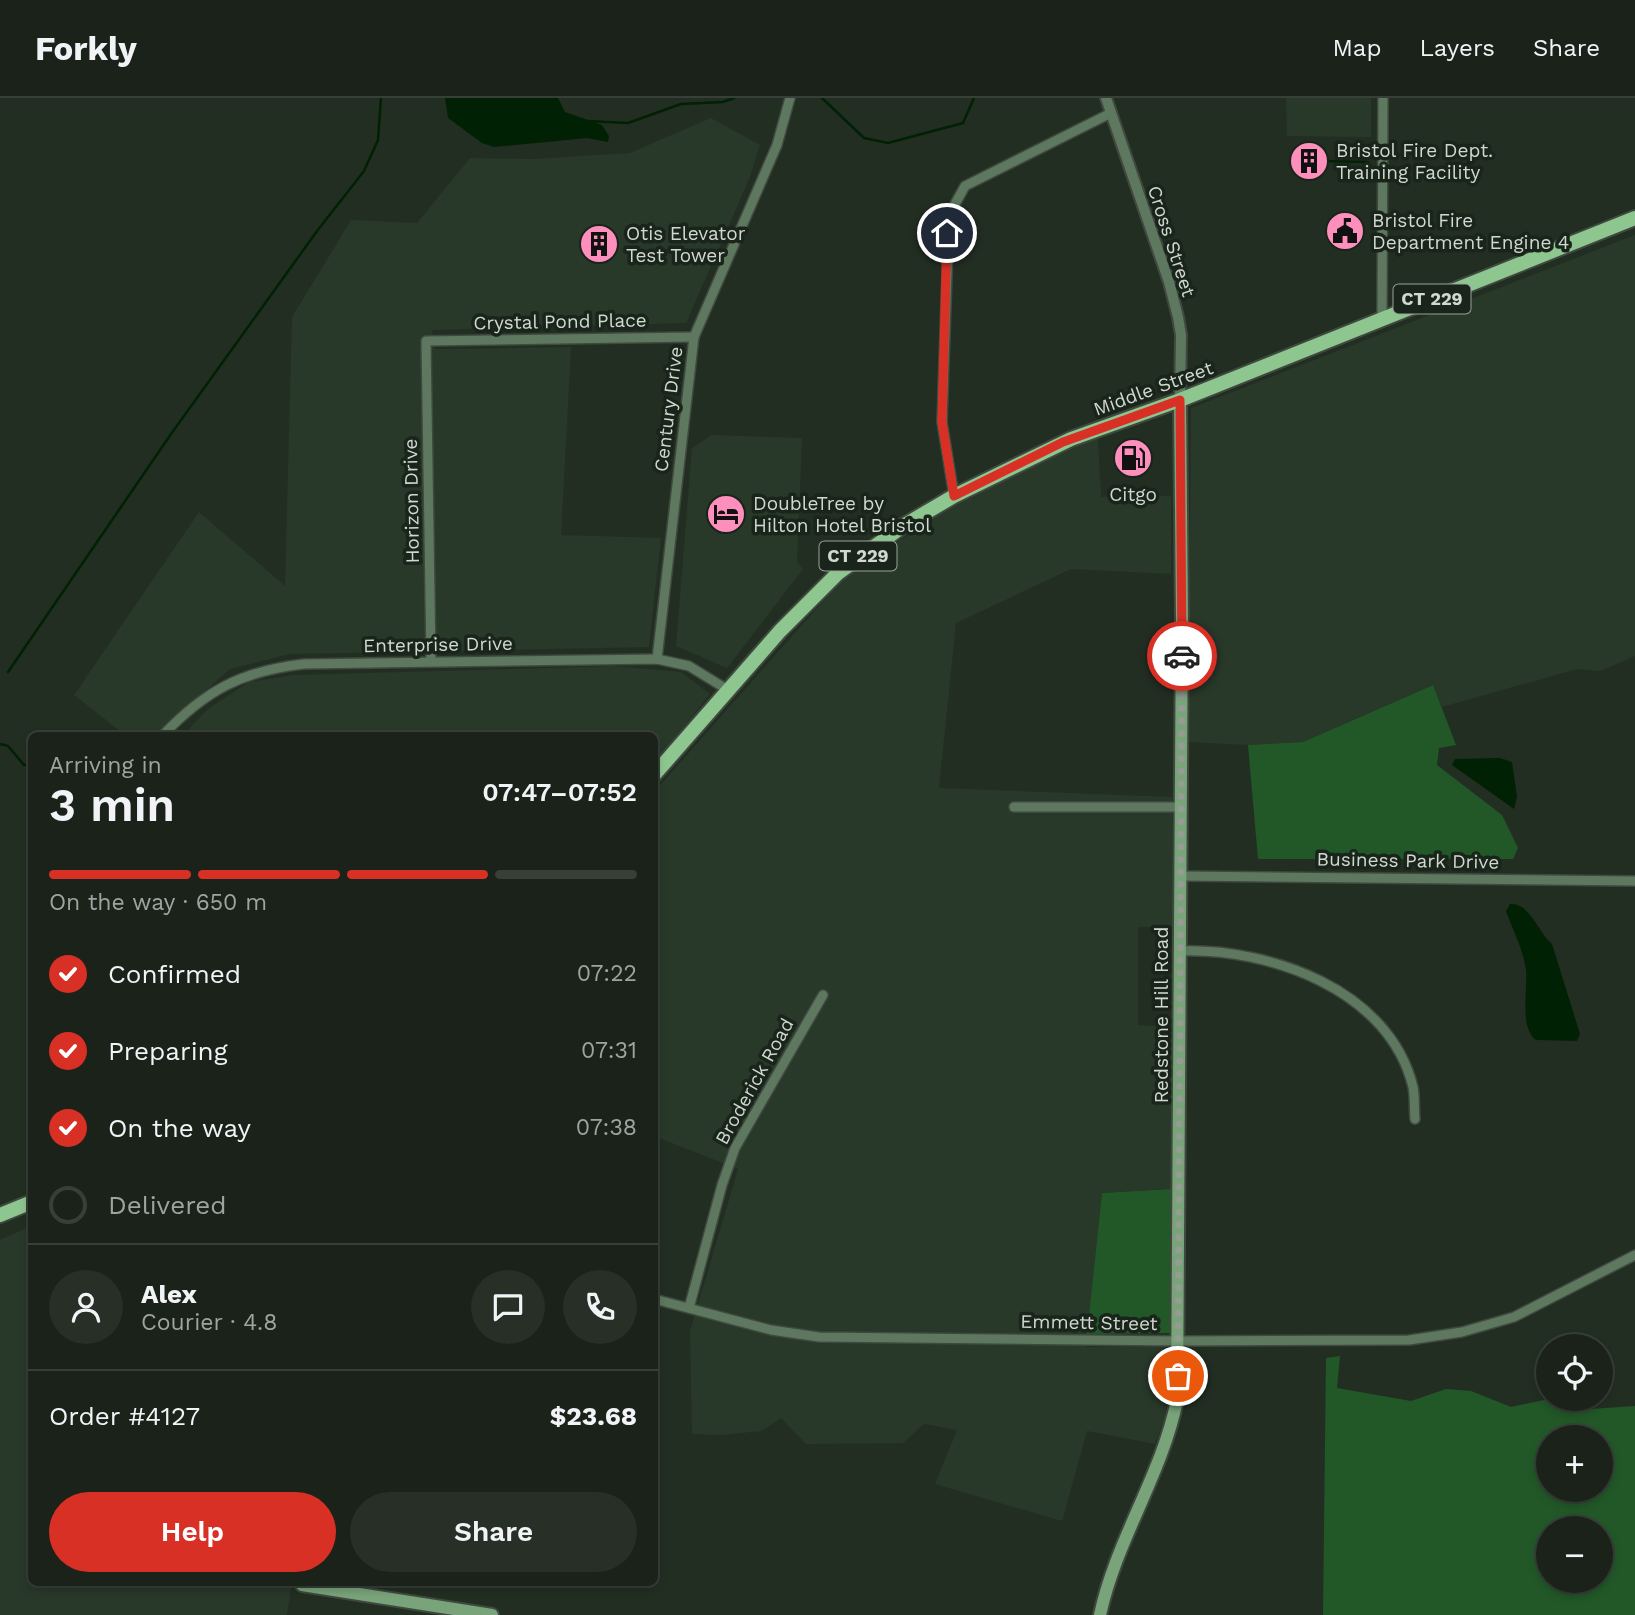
<!DOCTYPE html>
<html lang="en">
<head>
<meta charset="utf-8">
<style>
	body { margin:0; font-family:"Work Sans",sans-serif; background:#272f27; color:#f1f3f6; height:100vh; display:flex; flex-direction:column; font-size:26px; white-space:nowrap }
	* { box-sizing:border-box; margin:0 }
	p { font-size:23px; color:#9fa4a2 }
	.icon { flex:none; width:38px; height:38px; fill:none; stroke:currentColor; stroke-width:2; stroke-linecap:round; stroke-linejoin:round }
	.map { position:relative; flex:1; overflow:hidden }
	.panel { position:absolute; left:28px; top:634px; width:630px; height:854px; display:flex; flex-direction:column; background:#1a221a; border-radius:10px; box-shadow:0 4px 10px #0003,0 0 0 2px #383f39 }
	.panel>* { flex:none }
	.fabs { position:absolute; left:1536px; top:1236px; display:grid; gap:14px }
	.fabs a { display:grid; place-items:center; width:77px; height:77px; border-radius:50%; background:#1a221a; box-shadow:0 4px 10px #0003,0 0 0 2px #383f39; font-size:35px }
	.pin { position:absolute; display:grid; place-items:center; width:60px; height:60px; color:#fff; margin:-30px; border:4px solid #fff; border-radius:50%; box-shadow:0 2px 7px #0007 }
	.courier { position:absolute; display:grid; place-items:center; width:70px; height:70px; margin:-35px; border:5px solid #d93025; border-radius:50%; background:#fff; color:#222; box-shadow:0 2px 9px #0007 }
	.overview em { font-style:normal; font-weight:600 }
	.overview div { display:flex; flex-direction:column-reverse }
	.overview { display:flex; align-items:center; justify-content:space-between; height:119px; padding:0 21px }
	h1 { font-size:46px; font-weight:600; line-height:52px }
	.bar { display:grid; grid-template-columns:repeat(4,1fr); gap:10px 7px; align-content:center; height:84px; padding:0 21px }
	.bar i { height:9px; border-radius:5px; background:#383f39 }
	.bar .active { background:#d93025 }
	.bar p { grid-column:span 4 }
	.line { display:flex; align-items:center; gap:18px; padding:0 21px; border-top:2px solid #383f39 }
	.line div { flex:1 }
	.round { display:grid; place-items:center; flex:none; width:74px; height:74px; border-radius:37px; background:#272f27 }
	ol { padding:0 21px; list-style:none }
	li { display:flex; align-items:center; gap:21px; height:77px }
	li p { margin-inline-start:auto }
	li .icon { padding:7px; border-radius:50%; background:#d93025; color:#fff; stroke-width:4 }
	li:last-child { color:#9fa4a2 }
	li i { width:38px; height:38px; border:4px solid #383f39; border-radius:50% }
	.cta { display:flex; gap:14px; margin-top:auto; padding:14px 21px }
	.cta a { flex:1; height:80px; border-radius:42px; background:#d93025; color:#fff; font-size:28px; font-weight:600; line-height:80px; text-align:center }
	.cta a+a { background:#272f27; color:#f1f3f6 }
	header { display:flex; align-items:center; gap:42px; box-sizing:border-box; height:98px; padding:0 35px; background:#1a221a; border-bottom:2px solid #383f39 }
	header strong { font-size:33px }
	nav { display:flex; gap:38px; margin-inline-start:auto; font-size:24px }
	.map>svg:first-child { display:block }
	.built { fill:#283829 }
	.green { fill:#225828; fill-rule:evenodd }
	.water { fill:#002103 }
	.lines { fill:none; stroke-linecap:round; stroke-linejoin:round }
	.stream { stroke:#002103; stroke-width:2.5 }
	.minor-casing { stroke:#3f493f; stroke-width:12 }
	.tertiary-casing { stroke:#3f493f; stroke-width:14 }
	.secondary-casing { stroke:#3f493f; stroke-width:16 }
	.primary-casing { stroke:#3f493f; stroke-width:18 }
	.minor { stroke:#5d785e; stroke-width:9 }
	.tertiary { stroke:#5d785e; stroke-width:10 }
	.secondary { stroke:#79a47a; stroke-width:12 }
	.primary { stroke:#8ec690; stroke-width:14 }
	.done { stroke:#949c94; stroke-width:7; stroke-dasharray:0 12.6 }
	.route { stroke:#d93025; stroke-width:9 }
	.labels { text-anchor:middle; stroke-width:7; stroke-linejoin:round; paint-order:stroke }
	.shield { fill:#19241a; stroke:#9aa29a; stroke-width:2 }
	.shield-label { font-size:18px; font-weight:bold; fill:#d1d8d1 }
	.poi-label { font-size:19px; fill:#d1d8d1; stroke:#19241a; text-anchor:start }
	.street-label { font-size:19px; fill:#d1d8d1; stroke:#19241a }
</style>
</head>
<body>
<header>
<strong>Forkly</strong>
<nav><a>Map</a><a>Layers</a><a>Share</a></nav>
</header>
<div class="map">
<svg width="1635" height="1517" viewBox="0 0 1635 1517">
	<rect width="100%" height="100%" fill="#232e23"/>
	<!-- built -->
	<g class="built">
		<polygon points="1286,0 1371,0 1371,39 1287,38"/>
		<polygon points="711,20 760,47 750,79 686,225 432,232 435,251 571,249 561,437 661,440 649,549 289,556 230,571 156,637 125,637 74,597 199,414 285,488 292,219 351,122 417,125 470,60 533,61 630,55"/>
		<polygon points="1635,137 1635,558 1600,573 1577,571 1442,609 1432,587 1303,644 1248,647 1188,644 1191,310"/>
		<polygon points="712,337 802,340 797,463 803,471 727,570 676,548 692,350"/>
		<polygon points="1098,340 1101,399 1171,398 1171,476 1071,471 956,525 939,690 1172,699 1173,829 1138,829 1138,927 1172,929 1172,1091 1102,1095 1086,1249 1166,1249 1172,1274 1165,1319 1155,1346 1087,1333 1062,1423 935,1386 957,1332 924,1326 903,1345 806,1346 781,1320 762,1333 719,1337 692,1336 690,1233 738,1071 659,1040 655,1057 655,693 847,476 942,415 1036,364"/>
		<polygon points="613,568 681,574 710,596 655,665 654,637 183,637 208,611 249,584 294,577"/>
		<polygon points="31,1128 32,1484 292,1484 287,1517 0,1517 0,1142"/>
	</g>
	<!-- green -->
	<g class="green">
		<polygon points="1433,587 1456,647 1439,650 1437,667 1502,717 1518,750 1513,761 1258,761 1248,647 1303,644"/>
		<polygon points="1172,1091 1172,1235 1087,1236 1102,1095"/>
		<path d="M1340 1258 1337 1290 1411 1303 1446 1291 1471 1293 1511 1309 1549 1301 1576 1312 1635 1308V1517H1323L1326 1260ZM1549 1339H1601V1391H1549ZM1549 1430H1601V1482H1549Z"/>
	</g>
	<!-- water -->
	<g class="water">
		<polygon points="445,0 558,0 565,14 602,27 609,38 608,44 587,40 494,49 482,45 448,20"/>
		<polygon points="1500,660 1512,664 1517,699 1514,711 1452,667 1455,661"/>
		<path d="M1510 806C1530 804 1539 836 1552 846L1580 936 1577 943 1536 942C1519 930 1528 891 1526 872 1523 850 1513 833 1506 813Z"/>
	</g>
	<g class="lines">
		<!-- stream -->
		<g class="stream">
			<polyline points="822,0 864,40 888,45 963,25 974,0"/>
			<polyline points="587,23 628,25 681,6 723,4 734,0"/>
			<polyline points="1325,63 1368,64"/>
			<polyline points="8,574 171,336 317,133 364,73 378,42 381,0"/>
			<polyline points="0,646 8,648 24,667 32,666"/>
			<polyline points="654,1322 655,1323"/>
		</g>
		<defs>
			<g id="minor">
				<polyline points="1382,221 1383,0"/>
				<polyline points="954,398 942,324 949,117 965,88 1111,15"/>
				<polyline points="657,561 694,239 777,47 790,0"/>
				<polyline points="431,562 426,243 694,239"/>
				<path d="M163 637C206 592 242 573 304 566L657 561 689 568 728 592"/>
				<polyline points="1014,709 1181,709"/>
				<polyline points="1181,778 1635,783"/>
				<path d="M1180 853C1269 850 1389 891 1413 989 1415 999 1414 1011 1415 1021"/>
				<polyline points="654,1201 771,1232 819,1239 1179,1243 1409,1242 1462,1234 1514,1219 1635,1157"/>
				<polyline points="689,1210 722,1087 735,1050 823,897"/>
			</g>
			<polyline id="tertiary" points="1106,0 1169,184 1178,219 1181,237 1180,302"/>
			<g id="secondary">
				<polyline points="303,1484 302,1487 492,1517"/>
				<path d="M1100 1517C1116 1442 1162 1377 1177 1302L1182 519 1180 302"/>
			</g>
			<g id="primary">
				<polyline points="654,677 780,533 838,475 903,428 954,398 1071,341 1180,302 1635,120"/>
				<polyline points="0,1117 32,1104"/>
			</g>
		</defs>
		<!-- minor casing -->
		<use href="#minor" class="minor-casing"/>
		<!-- tertiary casing -->
		<use href="#tertiary" class="tertiary-casing"/>
		<!-- secondary casing -->
		<use href="#secondary" class="secondary-casing"/>
		<!-- primary casing -->
		<use href="#primary" class="primary-casing"/>
		<!-- minor -->
		<use href="#minor" class="minor"/>
		<!-- tertiary -->
		<use href="#tertiary" class="tertiary"/>
		<!-- secondary -->
		<use href="#secondary" class="secondary"/>
		<!-- primary -->
		<use href="#primary" class="primary"/>
	</g>
	<g class="lines">
		<!-- done -->
		<polyline class="done" points="1178,1278 1182,558"/>
		<!-- route -->
		<polyline class="route" points="947,135 942,324 954,398 1063,344 1180,302 1182,558"/>
	</g>
	<!-- icons -->
	<defs>
		<symbol id="building-disc" viewBox="-11 -11 22 22"><circle r="9.5" fill="#fe8ebb" stroke="#19241a"/><path d="M-4-6H4V6H1V3H-1V6H-4ZM-2.5-4.3h1.7v1.8h-1.7ZM.8-4.3h1.7v1.8H.8ZM-2.5-1h1.7V.8h-1.7ZM.8-1h1.7V.8H.8Z" fill="#111"/></symbol>
		<symbol id="civic-disc" viewBox="-11 -11 22 22"><circle r="9.5" fill="#fe8ebb" stroke="#19241a"/><path d="M-.6-6.5H3V-4.5H.6V-3L4-1V1h2V6H-6V1h2V-1L-.6-3ZM-1.2 2.5V6h2.4V2.5Z" fill="#111"/></symbol>
		<symbol id="fuel-disc" viewBox="-11 -11 22 22"><circle r="9.5" fill="#fe8ebb" stroke="#19241a"/><path d="M-5.5-6h7V0h2V4h1.3V-2.5L3-4.5l.8-.8L6-3V5H2.5V1h-1V6h-7ZM-4.2-4.7v3.2H.2V-4.7Z" fill="#111"/></symbol>
		<symbol id="hotel-disc" viewBox="-11 -11 22 22"><circle r="9.5" fill="#fe8ebb" stroke="#19241a"/><path d="M-6-4.5h1.5V1H6V5H4.5V3h-9V5H-6ZM-4 0a1.8 1.8 0 1 1 3.6 0ZM.5 0V-2.5h3Q6-2.5 6 0Z" fill="#111"/></symbol>
	</defs>
	<g fill-rule="evenodd">
		<use href="#building-disc" x="1287" y="41" width="44" height="44"/>
		<use href="#civic-disc" x="1323" y="111" width="44" height="44"/>
		<use href="#building-disc" x="577" y="124" width="44" height="44"/>
		<use href="#fuel-disc" x="1111" y="338" width="44" height="44"/>
		<use href="#hotel-disc" x="704" y="394" width="44" height="44"/>
	</g>
	<g class="labels">
		<!-- shield labels -->
		<g class="shield">
			<rect x="1393.5" y="186.5" width="77" height="29" rx="5"/>
			<rect x="819.5" y="443.5" width="77" height="29" rx="5"/>
		</g>
		<g class="shield-label">
			<text x="1432" y="207">CT 229</text>
			<text x="858" y="464">CT 229</text>
		</g>
		<!-- poi labels -->
		<g class="poi-label">
			<text x="1336" y="59">Bristol Fire Dept.<tspan x="1336" dy="22">Training Facility</tspan></text>
			<text x="1372" y="129">Bristol Fire<tspan x="1372" dy="22">Department Engine 4</tspan></text>
			<text x="626" y="142">Otis Elevator<tspan x="626" dy="22">Test Tower</tspan></text>
			<text x="1133" y="403" text-anchor="middle">Citgo</text>
			<text x="753" y="412">DoubleTree by<tspan x="753" dy="22">Hilton Hotel Bristol</tspan></text>
		</g>
		<!-- street labels -->
		<g class="street-label">
			<text transform="translate(1172 143) rotate(72)" y="7">Cross Street</text>
			<text transform="translate(560 223) rotate(-1)" y="7">Crystal Pond Place</text>
			<text transform="translate(1153 290) rotate(-20)" y="7">Middle Street</text>
			<text transform="translate(668 311) rotate(-83)" y="7">Century Drive</text>
			<text transform="translate(411 403) rotate(-91)" y="7">Horizon Drive</text>
			<text transform="translate(438 546) rotate(-1)" y="7">Enterprise Drive</text>
			<text transform="translate(1408 762) rotate(1)" y="7">Business Park Drive</text>
			<text transform="translate(1161 917) rotate(-90)" y="7">Redstone Hill Road</text>
			<text transform="translate(754 983) rotate(-61)" y="7">Broderick Road</text>
			<text transform="translate(1089 1224) rotate(1)" y="7">Emmett Street</text>
		</g>
	</g>
</svg>
<div class="fabs">
<a><svg class="icon" aria-label="locate" viewBox="0 0 24 24"><circle cx="12" cy="12" r="6"/><path d="M12 2v4M12 18v4M2 12h4M18 12h4"/></svg></a>
<a>+</a>
<a>−</a>
</div>
<div class="pin" style="left:1178px;top:1278px;background:#ea580c"><svg class="icon" aria-label="bag" viewBox="0 0 24 24"><path d="M5 8h14l-1 12H6zM9 8a3 3 0 0 1 6 0"/></svg></div>
<div class="pin" style="left:947px;top:135px;background:#1f2937"><svg class="icon" aria-label="home" viewBox="0 0 24 24"><path d="M3 11l9-7 9 7M6 9v11h12V9"/></svg></div>
<div class="courier" style="left:1182px;top:558px"><svg class="icon" aria-label="car" viewBox="0 0 24 24"><path d="M5 17H2v-5l4-1 3-4h7l3 4 3 1v5h-3M9 17h6M6 11h13"/><circle cx="7" cy="17" r="2"/><circle cx="17" cy="17" r="2"/></svg></div>
<section class="panel">
<div class="overview"><div><h1>3 min</h1><p>Arriving in</p></div><em>07:47–07:52</em></div>
<div class="bar"><i class="active"></i><i class="active"></i><i class="active"></i><i></i><p>On the way · 650 m</p></div>
<ol>
<li><svg class="icon" aria-label="check" viewBox="0 0 24 24"><path d="M5 12l5 5 9-10"/></svg>Confirmed<p>07:22</p></li>
<li><svg class="icon" aria-label="check" viewBox="0 0 24 24"><path d="M5 12l5 5 9-10"/></svg>Preparing<p>07:31</p></li>
<li><svg class="icon" aria-label="check" viewBox="0 0 24 24"><path d="M5 12l5 5 9-10"/></svg>On the way<p>07:38</p></li>
<li><i></i>Delivered</li>
</ol>
<div class="line" style="height:126px"><a class="round"><svg class="icon" aria-label="person" viewBox="0 0 24 24"><circle cx="12" cy="8" r="4"/><path d="M4 21q1-7 8-7t8 7"/></svg></a><div><b>Alex</b><p>Courier · 4.8</p></div><a class="round"><svg class="icon" aria-label="chat" viewBox="0 0 24 24"><path d="M4 5h16v11H9l-5 4z"/></svg></a><a class="round"><svg class="icon" aria-label="phone" viewBox="0 0 24 24"><path d="M5 4h4l2 5-3 2q2 4 5 5l2-3 5 2v4C11 20 4 13 5 4z"/></svg></a></div>
<div class="line" style="height:91px"><div>Order #4127</div><b>$23.68</b></div>
<div class="cta"><a>Help</a><a>Share</a></div>
</section>
</div>
</body>
</html>
